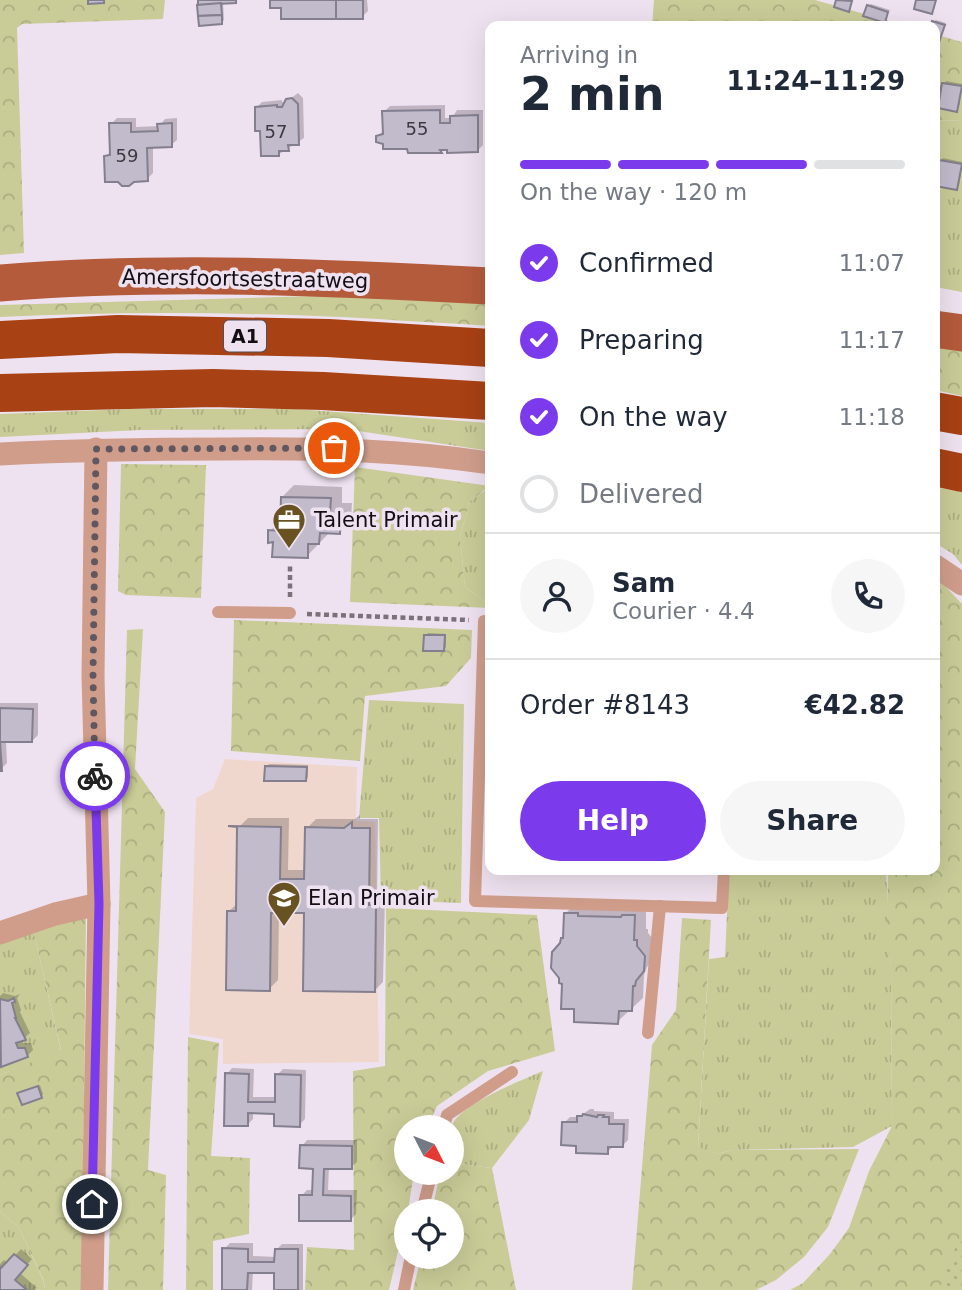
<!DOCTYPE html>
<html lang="en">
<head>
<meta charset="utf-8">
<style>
	body { margin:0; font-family:"DejaVu Sans",sans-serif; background:#f6f6f7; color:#1f2937; height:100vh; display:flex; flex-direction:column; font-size:26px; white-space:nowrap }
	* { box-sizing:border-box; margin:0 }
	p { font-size:23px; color:#747a83 }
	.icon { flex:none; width:38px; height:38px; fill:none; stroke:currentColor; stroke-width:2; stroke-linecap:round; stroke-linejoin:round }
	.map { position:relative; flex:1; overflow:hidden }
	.drawer { position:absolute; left:485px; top:21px; width:455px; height:854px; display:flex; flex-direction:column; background:#fff; border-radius:14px; box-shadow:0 7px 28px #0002 }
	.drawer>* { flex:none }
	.needle { width:46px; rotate:132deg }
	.tools { position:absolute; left:394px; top:1115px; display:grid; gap:14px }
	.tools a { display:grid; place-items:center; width:70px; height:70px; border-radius:50%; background:#fff; box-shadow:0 7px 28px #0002; font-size:35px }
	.pin { position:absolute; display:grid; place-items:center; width:60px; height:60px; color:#fff; margin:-30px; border:4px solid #fff; border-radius:50%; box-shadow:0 2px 7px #0007 }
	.courier { position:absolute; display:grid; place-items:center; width:70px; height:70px; margin:-35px; border:5px solid #7c3aed; border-radius:50%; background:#fff; color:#222; box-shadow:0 2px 9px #0007 }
	.head em { font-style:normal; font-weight:600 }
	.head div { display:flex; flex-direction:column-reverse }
	.head { display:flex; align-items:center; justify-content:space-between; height:119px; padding:0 35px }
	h1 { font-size:46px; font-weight:600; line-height:52px }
	.bar { display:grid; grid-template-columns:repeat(4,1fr); gap:10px 7px; align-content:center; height:84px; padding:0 35px }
	.bar i { height:9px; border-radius:5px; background:#e0e1e3 }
	.bar .selected { background:#7c3aed }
	.bar p { grid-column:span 4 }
	.line { display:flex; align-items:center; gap:18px; padding:0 35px; border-top:2px solid #e0e1e3 }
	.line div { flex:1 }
	.round { display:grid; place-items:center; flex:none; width:74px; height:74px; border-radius:37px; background:#f6f6f7 }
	ol { padding:0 35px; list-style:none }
	li { display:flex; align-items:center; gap:21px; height:77px }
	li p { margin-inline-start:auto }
	li .icon { padding:7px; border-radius:50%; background:#7c3aed; color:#fff; stroke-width:4 }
	li:last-child { color:#747a83 }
	li i { width:38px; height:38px; border:4px solid #e0e1e3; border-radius:50% }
	.primary-button { display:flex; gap:14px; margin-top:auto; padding:14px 35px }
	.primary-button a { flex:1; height:80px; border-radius:42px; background:#7c3aed; color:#fff; font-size:28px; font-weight:600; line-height:80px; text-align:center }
	.primary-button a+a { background:#f6f6f7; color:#1f2937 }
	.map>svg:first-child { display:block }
	.education { fill:#f0d7ce }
	.grass { fill:url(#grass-tufts) }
	.forest { fill:url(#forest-crowns) }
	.park { fill:url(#park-dots) }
	.shadow { fill:#0003 }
	.building { fill:#c1bbcc; stroke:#847f8e; stroke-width:2 }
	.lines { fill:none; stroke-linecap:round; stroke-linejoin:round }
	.path { stroke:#7a717b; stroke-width:4.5; stroke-dasharray:5 3.5; stroke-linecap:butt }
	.lane { stroke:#d09d8b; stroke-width:12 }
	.street { stroke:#d09d8b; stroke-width:23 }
	.primary { stroke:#b45b3b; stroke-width:37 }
	.highway { stroke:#a84114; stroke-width:38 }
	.done { stroke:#5f5860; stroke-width:7; stroke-dasharray:0 12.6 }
	.route { stroke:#7c3aed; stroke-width:9 }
	.labels { text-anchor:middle; stroke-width:7; stroke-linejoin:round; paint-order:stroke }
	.number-label { font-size:18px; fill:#3e3941 }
	.shield { fill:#efe2f0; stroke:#544e55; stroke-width:2 }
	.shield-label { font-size:19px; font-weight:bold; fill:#120e13 }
	.street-label { font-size:21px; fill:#120e13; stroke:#efe2f0 }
	.poi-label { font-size:21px; fill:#120e13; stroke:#efe2f0; text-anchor:start }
</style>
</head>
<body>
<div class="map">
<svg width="962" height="1290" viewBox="0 0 962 1290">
	<defs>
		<pattern id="grass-tufts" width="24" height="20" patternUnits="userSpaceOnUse" patternTransform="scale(1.75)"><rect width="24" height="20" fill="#c9cc97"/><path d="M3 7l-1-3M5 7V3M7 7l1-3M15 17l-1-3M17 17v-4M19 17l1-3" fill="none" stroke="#acae81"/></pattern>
		<pattern id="forest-crowns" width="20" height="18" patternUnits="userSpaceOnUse" patternTransform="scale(1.75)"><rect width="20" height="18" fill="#c9cc97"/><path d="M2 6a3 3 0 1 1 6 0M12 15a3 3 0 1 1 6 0" fill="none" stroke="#acae81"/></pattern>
		<pattern id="park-dots" width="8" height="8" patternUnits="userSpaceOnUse" patternTransform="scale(1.75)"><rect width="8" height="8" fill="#c9cc97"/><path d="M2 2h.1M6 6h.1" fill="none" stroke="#acae81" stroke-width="1.8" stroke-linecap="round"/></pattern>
	</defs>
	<rect width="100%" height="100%" fill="#efe2f0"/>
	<!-- education -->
	<polygon class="education" points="225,759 357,767 356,821 375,822 379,1062 223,1064 223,1039 189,1034 196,798 213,789"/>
	<!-- grass -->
	<g class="grass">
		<polygon points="934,120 962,121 962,292 935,287"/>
		<polygon points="130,409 294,409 490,423 490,451 345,429 140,430 0,437 0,414"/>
		<polygon points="490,487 490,605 465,587 460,537 470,501"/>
		<polygon points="934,487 962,492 962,565 953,554 935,543"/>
		<polygon points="369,700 464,704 461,903 381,900 379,818 359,818"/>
		<polygon points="729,870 886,870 891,965 892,1126 853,1147 731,1150 718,1154 698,1148 709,959 725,957"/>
		<polygon points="33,929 61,1051 0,1075 0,941"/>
		<path d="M543 1071 529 1120 492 1168 452 1163C452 1152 449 1134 452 1125 461 1104 522 1080 543 1071Z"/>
		<polygon points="0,1211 19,1228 44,1282 45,1290 0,1290"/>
	</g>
	<!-- forest -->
	<g class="forest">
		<polygon points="0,0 165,0 163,19 22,24 17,28 24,253 0,255"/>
		<polygon points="654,0 815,0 907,26 652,26"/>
		<polygon points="934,34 962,42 962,121 935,120"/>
		<path d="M313 296 490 303V326C453 323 415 322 378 319 252 312 126 311 0 317V305Z"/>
		<polygon points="934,340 962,344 962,396 935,390"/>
		<polygon points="121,464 206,465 201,598 126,595 118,591"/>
		<polygon points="355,467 490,486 470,501 460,537 465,587 490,605 490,608 350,602"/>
		<polygon points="935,575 962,604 962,1290 790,1290 803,1283 830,1254 849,1228 869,1171 892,1126 891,965 887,913 888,870 934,870"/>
		<polygon points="234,620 472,630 471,658 446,686 365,696 360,761 231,751"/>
		<polygon points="143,629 135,769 165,812 148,1170 166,1175 163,1290 108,1290 127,630"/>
		<polygon points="386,908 537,915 555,1051 488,1071 437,1106 428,1127 406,1127 406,1172 414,1173 409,1204 389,1290 305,1290 307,1247 354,1250 353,1071 385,1066"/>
		<polygon points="86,913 82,1290 45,1290 44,1281 19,1228 0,1211 0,1075 61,1050 33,929"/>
		<polygon points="682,918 711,920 698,1147 718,1154 731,1150 859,1149 828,1227 804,1257 776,1280 756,1290 632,1290 652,1045 676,1010"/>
		<polygon points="188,1037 219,1043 211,1156 250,1158 249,1234 213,1241 213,1290 186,1290"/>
		<polygon points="452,1163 492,1168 516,1290 413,1290 421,1257 452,1256 452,1211 432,1211 440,1173 452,1172"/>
	</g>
	<!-- park -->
	<polygon class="park" points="962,1231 962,1290 939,1290"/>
	<!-- shadow -->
	<g class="shadow">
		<polygon points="200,0 237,0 223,3 224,20 222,23"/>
		<polygon points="272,0 367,0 368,11 362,17"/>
		<polygon points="871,4 890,10 884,21 868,6"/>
		<polygon points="936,20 946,23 939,40 934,26 933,26"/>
		<polygon points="946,81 962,84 959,107 956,110 944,84"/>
		<polygon points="298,93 303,98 304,138 278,155 262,129 256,108 262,102 282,100 282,102 286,102"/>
		<polygon points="445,105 445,118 452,118 457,110 483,110 483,145 477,151 448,148 440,151 409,147 379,135 384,130 384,112 390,106"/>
		<polygon points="117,118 136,118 136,127 159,126 165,119 177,118 177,140 171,145 153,146 153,173 147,179 106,156 111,151 111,124"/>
		<polygon points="943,158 962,162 959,186 956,188 941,161"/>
		<polygon points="294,485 342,487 342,503 352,503 351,520 339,532 330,532 307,556 274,541 270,531 282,519 282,497"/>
		<polygon points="428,633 446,634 446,647 443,650 426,636"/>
		<polygon points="0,703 38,703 38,735 32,741 6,741 7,763 1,769"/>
		<polygon points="269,764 308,765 308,777 306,780 266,767"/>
		<polygon points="360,815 360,819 378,819 377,897 385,897 383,982 374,991 305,912 279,911 278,980 269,989 229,911 238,903 239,827 248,818 289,818 288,870 306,870 307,828 316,819 355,819"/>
		<polygon points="578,901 646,904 646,929 648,929 648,933 656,943 655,957 647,967 644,975 643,998 617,1022 576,1007 562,944 565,936 566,913"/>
		<polygon points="3,993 15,996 20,994 17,998 21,1010 20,1012 30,1033 22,1040 23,1043 31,1043 33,1050 27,1056 2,1064 0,1057 0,996"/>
		<polygon points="232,1068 254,1069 253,1097 277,1097 277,1075 283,1069 306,1070 305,1119 299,1125 276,1112 253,1112 253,1119 247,1125 227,1074"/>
		<polygon points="40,1085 43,1094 41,1097 22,1091"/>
		<polygon points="590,1109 594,1109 594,1111 614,1112 614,1119 629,1119 628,1140 622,1146 614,1146 607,1152 578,1144 564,1123 570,1117 579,1117"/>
		<polygon points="307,1140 357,1140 357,1162 351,1167 329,1167 328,1190 357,1190 356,1214 350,1220 301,1196 307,1190 314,1190 314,1167 302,1146"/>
		<polygon points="230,1243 253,1243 253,1256 276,1257 276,1250 282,1244 303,1244 303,1290 276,1290 276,1271 253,1271 252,1290 223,1290 224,1249"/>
		<polygon points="21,1249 32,1259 20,1273 37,1288 34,1290 0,1290 0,1264 4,1260 8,1263"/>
	</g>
	<!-- building -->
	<g class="building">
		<polygon points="88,0 104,0 104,3 88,4"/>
		<polygon points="198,0 236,0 236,3 198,5"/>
		<polygon points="270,0 336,0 336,19 281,19 281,8 270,8"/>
		<rect x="336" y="0" width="27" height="19"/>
		<polygon points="836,0 852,1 849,12 834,7"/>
		<polygon points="916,0 936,0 932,14 914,9"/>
		<polygon points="221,3 222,15 198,16 197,5"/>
		<polygon points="867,5 888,12 885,23 863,16"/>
		<polygon points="222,15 222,24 199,26 198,16"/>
		<polygon points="932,21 945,25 939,42 934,41 934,26 931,26"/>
		<polygon points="942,83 962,86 957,112 938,108"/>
		<polygon points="292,98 298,104 299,145 288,145 289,151 279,151 279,156 261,156 260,131 255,131 255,107 277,105 277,107 282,107 286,99"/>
		<polygon points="440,110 440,123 450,123 450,116 478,115 478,152 447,153 447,150 440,150 442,153 408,153 407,149 383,149 383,144 376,142 376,136 383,134 382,111"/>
		<polygon points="109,123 131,123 131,132 158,131 157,124 172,123 172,147 147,148 148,181 134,182 129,186 122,186 118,182 105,182 104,156 110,155"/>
		<polygon points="939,160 962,164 957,190 935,186"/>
		<polygon points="281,497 331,498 330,514 341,515 340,534 320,533 319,544 308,544 308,558 272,557 273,542 268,543 268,530 280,531"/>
		<polygon points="424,635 445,635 444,651 423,651"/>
		<polygon points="0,708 33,709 32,742 0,742 2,771 0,771"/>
		<polygon points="265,766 307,767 306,781 264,781"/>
		<polygon points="352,822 352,828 370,828 369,905 376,905 375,992 303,991 304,913 271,913 270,991 226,990 227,911 236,911 237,827 228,826 281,827 280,879 304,879 305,827 344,828"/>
		<polygon points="653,870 689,870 688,873 653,872"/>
		<polygon points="564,913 578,913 578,916 621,917 622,915 635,915 634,940 637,940 637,946 645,956 644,971 636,981 635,986 633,986 632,1011 619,1011 618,1024 574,1022 574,1009 561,1009 562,984 559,983 559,978 551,968 552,952 560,943 561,938 563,938"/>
		<polygon points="14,998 15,1002 12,1003 16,1018 15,1018 26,1040 16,1043 18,1048 25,1048 28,1057 1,1067 0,999 8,1001"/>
		<polygon points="225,1073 249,1074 248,1102 275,1102 275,1074 301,1075 300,1127 274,1126 274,1114 248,1113 248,1126 224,1126"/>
		<polygon points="38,1086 42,1098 22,1105 17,1093"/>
		<polygon points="583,1114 597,1117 598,1115 604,1115 603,1117 609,1117 609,1124 624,1124 623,1147 608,1147 608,1154 576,1153 576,1146 561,1145 562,1122 577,1122 577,1116 582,1116"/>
		<polygon points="300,1145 352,1146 352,1169 324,1169 323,1195 351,1196 351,1221 299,1221 299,1195 312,1195 313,1169 299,1168"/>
		<polygon points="222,1248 248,1249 248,1262 274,1262 275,1249 298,1249 298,1290 274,1290 274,1273 248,1273 247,1290 222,1290"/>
		<polygon points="14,1254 28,1265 15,1280 27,1290 0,1290 0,1267 1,1268"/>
	</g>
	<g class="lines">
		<!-- path -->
		<g class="path">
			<polyline points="290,597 290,563"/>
			<polyline points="307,614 469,620"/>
		</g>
		<!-- lane -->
		<g class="lane">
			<polyline points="218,612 290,613"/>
			<polyline points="484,621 475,901 722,908 724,870"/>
			<polyline points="648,1033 660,906"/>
			<polyline points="444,1127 447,1115 512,1072"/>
			<polyline points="422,1211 432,1172"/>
			<polyline points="404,1290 411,1256"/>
		</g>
		<!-- street -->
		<g class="street">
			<path d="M0 454C77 450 153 449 229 449 317 448 403 450 490 463"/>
			<polyline points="934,565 962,584"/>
			<polyline points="0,933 55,914 99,904"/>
			<polyline points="92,1290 99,904 93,676 96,449"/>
		</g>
		<!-- primary -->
		<g class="primary">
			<path d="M0 283C164 270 327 277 490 286"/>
			<polyline points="934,329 962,333"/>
		</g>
		<!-- highway -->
		<g class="highway">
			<polyline points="0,340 118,334 328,338 490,348"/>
			<polyline points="0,393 213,388 323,391 490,401"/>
			<polyline points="934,411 962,416"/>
			<polyline points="934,467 962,473"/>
		</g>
	</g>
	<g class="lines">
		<!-- done -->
		<polyline class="done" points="95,776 93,676 96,449 334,448"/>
		<!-- route -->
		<polyline class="route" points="92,1204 99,904 95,776"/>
	</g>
	<!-- icons -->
	<defs>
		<symbol id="office-pin" viewBox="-11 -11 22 30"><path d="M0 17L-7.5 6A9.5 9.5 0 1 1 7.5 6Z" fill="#695222" stroke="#efe2f0"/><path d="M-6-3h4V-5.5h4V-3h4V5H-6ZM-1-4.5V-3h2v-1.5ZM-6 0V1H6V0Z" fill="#fff"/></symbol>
		<symbol id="school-pin" viewBox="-11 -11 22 30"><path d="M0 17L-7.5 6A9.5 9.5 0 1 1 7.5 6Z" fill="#695222" stroke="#efe2f0"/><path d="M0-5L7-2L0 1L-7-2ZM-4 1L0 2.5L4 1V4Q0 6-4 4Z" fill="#fff"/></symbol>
	</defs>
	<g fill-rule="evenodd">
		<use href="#office-pin" x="270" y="501" width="38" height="52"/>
		<use href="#school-pin" x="265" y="879" width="38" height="52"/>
	</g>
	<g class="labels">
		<!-- number labels -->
		<g class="number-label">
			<text x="417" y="135">55</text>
			<text x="276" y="138">57</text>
			<text x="127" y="162">59</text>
		</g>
		<!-- shield labels -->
		<rect class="shield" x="224" y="320.5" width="42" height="31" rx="5"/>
		<g class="shield-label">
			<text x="245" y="343">A1</text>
		</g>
		<!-- street labels -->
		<g class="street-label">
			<text transform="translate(245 279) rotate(1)" y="7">Amersfoortsestraatweg</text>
		</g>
		<!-- poi labels -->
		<g class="poi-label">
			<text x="314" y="527">Talent Primair</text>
			<text x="308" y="905">Elan Primair</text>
		</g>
	</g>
</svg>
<div class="tools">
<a><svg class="needle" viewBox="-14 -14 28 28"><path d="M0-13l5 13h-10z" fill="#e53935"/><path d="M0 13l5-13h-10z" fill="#747a83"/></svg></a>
<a><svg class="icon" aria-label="locate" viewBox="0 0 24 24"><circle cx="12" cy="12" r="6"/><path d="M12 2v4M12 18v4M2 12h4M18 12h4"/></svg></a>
</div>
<div class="pin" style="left:334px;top:448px;background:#ea580c"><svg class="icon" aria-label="bag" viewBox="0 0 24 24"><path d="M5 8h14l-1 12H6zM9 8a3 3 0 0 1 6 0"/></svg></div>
<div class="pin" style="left:92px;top:1204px;background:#1f2937"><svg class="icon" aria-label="home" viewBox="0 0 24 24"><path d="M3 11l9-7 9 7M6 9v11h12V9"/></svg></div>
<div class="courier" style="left:95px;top:776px"><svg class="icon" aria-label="bike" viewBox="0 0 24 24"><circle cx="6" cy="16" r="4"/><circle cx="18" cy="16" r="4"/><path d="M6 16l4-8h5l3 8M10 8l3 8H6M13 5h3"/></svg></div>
<section class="drawer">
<div class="head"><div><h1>2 min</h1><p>Arriving in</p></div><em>11:24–11:29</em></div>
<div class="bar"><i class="selected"></i><i class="selected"></i><i class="selected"></i><i></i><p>On the way · 120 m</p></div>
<ol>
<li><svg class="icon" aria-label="check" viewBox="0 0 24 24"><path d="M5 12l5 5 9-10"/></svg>Confirmed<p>11:07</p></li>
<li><svg class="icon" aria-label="check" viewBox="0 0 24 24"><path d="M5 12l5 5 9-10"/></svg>Preparing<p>11:17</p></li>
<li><svg class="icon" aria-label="check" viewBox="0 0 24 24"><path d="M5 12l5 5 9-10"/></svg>On the way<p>11:18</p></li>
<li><i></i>Delivered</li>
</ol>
<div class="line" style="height:126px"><a class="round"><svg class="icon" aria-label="person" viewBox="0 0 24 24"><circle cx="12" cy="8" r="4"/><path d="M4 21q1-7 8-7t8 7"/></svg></a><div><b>Sam</b><p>Courier · 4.4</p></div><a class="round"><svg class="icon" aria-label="phone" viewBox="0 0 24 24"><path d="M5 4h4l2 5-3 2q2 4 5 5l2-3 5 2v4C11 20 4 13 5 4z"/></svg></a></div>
<div class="line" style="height:91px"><div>Order #8143</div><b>€42.82</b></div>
<div class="primary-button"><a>Help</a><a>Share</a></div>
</section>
</div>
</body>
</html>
